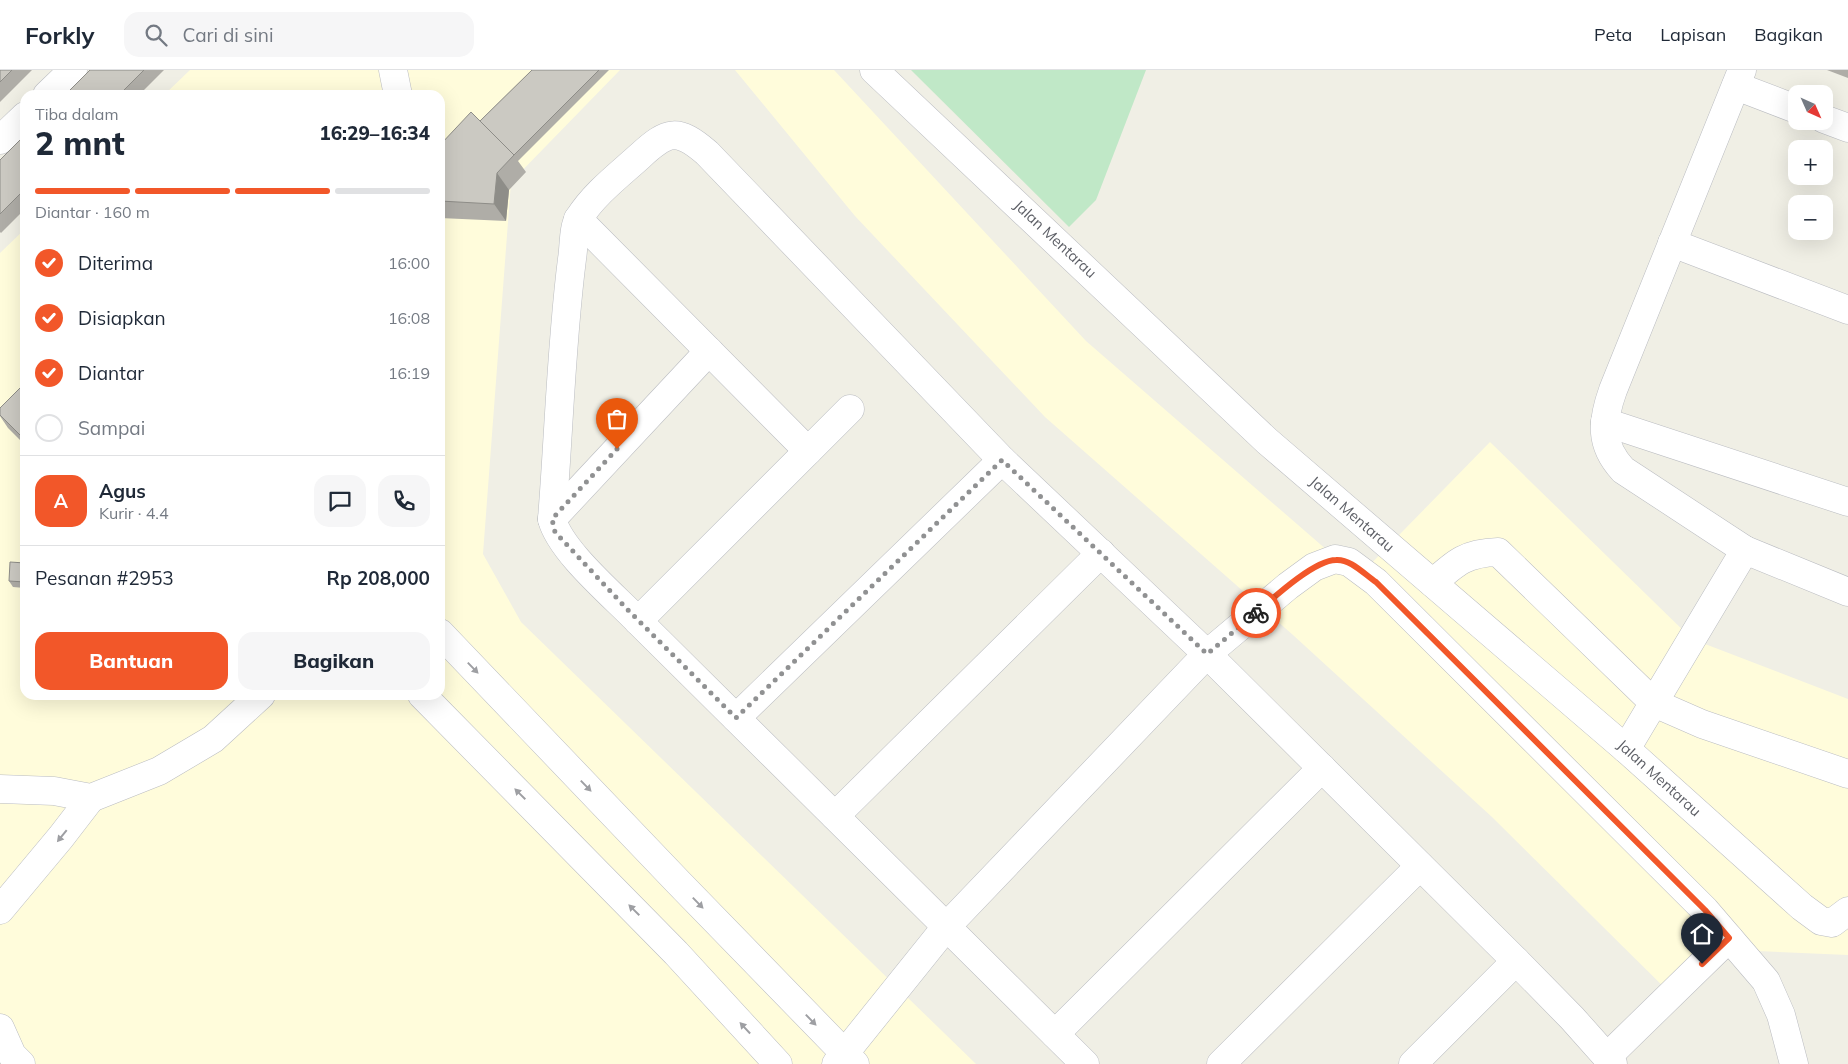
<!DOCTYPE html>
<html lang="id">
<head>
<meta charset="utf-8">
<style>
	body { margin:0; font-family:Mulish,sans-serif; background:#f6f6f7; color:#1f2937; height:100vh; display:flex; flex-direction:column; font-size:19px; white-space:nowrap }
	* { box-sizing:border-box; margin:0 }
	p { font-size:16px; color:#747a83 }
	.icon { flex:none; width:28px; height:28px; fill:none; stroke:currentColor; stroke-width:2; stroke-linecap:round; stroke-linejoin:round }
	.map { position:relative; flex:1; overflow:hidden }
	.side { position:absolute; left:20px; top:20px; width:425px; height:610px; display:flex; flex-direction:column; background:#fff; border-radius:15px; box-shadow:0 5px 20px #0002 }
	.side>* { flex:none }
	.needle { width:32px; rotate:135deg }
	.fabs { position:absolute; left:1788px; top:15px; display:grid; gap:10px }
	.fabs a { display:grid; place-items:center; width:45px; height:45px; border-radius:10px; background:#fff; box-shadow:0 5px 20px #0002; font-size:25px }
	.pin { position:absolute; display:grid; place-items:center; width:42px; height:42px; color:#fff; margin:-51px -21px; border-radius:50% 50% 50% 0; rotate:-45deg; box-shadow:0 0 5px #0007 }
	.pin .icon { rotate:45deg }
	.courier { position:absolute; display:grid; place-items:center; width:50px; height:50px; margin:-25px; border:4px solid #f25729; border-radius:50%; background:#fff; color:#222; box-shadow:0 1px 6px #0007 }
	.headline em { font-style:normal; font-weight:800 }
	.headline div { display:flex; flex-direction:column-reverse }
	.headline { display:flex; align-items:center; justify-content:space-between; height:85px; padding:0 15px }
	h1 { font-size:32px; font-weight:800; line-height:38px }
	.bar { display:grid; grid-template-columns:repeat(4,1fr); gap:8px 5px; align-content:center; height:60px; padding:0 15px }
	.bar i { height:6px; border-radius:4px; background:#e0e1e3 }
	.bar .on { background:#f25729 }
	.bar p { grid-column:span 4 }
	.line { display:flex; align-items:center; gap:12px; padding:0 15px; border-top:1px solid #e0e1e3 }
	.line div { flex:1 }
	.round { display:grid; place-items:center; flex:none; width:52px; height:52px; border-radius:15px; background:#f6f6f7 }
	ol { padding:0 15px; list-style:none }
	li { display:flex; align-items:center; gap:15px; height:55px }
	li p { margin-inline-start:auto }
	li .icon { padding:5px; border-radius:50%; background:#f25729; color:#fff; stroke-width:4 }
	li:last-child { color:#747a83 }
	li i { width:28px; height:28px; border:2px solid #e0e1e3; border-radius:50% }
	.button { display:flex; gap:10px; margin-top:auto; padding:10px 15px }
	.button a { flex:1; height:58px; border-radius:15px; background:#f25729; color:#fff; font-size:20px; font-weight:800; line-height:58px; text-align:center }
	.button a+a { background:#f6f6f7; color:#1f2937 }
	header { display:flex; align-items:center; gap:30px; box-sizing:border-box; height:70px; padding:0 25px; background:#fff; border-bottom:1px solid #e0e1e3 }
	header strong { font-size:24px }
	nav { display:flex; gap:28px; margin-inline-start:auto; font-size:18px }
	.search { width:350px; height:45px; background:#f6f6f7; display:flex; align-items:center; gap:12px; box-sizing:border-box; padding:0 18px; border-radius:15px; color:#747a83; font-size:19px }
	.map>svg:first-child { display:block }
	.commercial { fill:#fffcdb }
	.green { fill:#c0e8c7 }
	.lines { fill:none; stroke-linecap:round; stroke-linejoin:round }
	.minor-casing { stroke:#babcc1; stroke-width:29 }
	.minor { stroke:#fff; stroke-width:28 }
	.wall { fill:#afada7 }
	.shaded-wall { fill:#8e8d88 }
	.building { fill:#cbc9c2; stroke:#8e8d88 }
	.oneway { fill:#9e9fa3 }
	.done { stroke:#909192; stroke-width:5; stroke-dasharray:0 9 }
	.route { stroke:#f25729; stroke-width:6 }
	.labels { text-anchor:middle; stroke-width:4; stroke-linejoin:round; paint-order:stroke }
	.street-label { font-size:15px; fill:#5d5f66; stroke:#fff }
</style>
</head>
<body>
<header>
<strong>Forkly</strong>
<div class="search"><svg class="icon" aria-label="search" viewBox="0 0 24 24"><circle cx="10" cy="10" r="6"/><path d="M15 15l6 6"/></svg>Cari di sini</div>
<nav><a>Peta</a><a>Lapisan</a><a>Bagikan</a></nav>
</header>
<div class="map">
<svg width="1848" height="994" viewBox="0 0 1848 994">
	<rect width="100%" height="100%" fill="#f0efe5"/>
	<!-- commercial -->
	<g class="commercial">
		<polygon points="190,0 620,0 511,112 483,484 521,552 976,994 0,994 0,183 25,159 25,625 440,625 440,25 164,25"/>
		<polygon points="735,0 834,0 1086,271 1358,507 1490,372 1692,569 1848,629 1848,885 1734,880 1680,933 1492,747 1293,565 1045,347 855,146"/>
	</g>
	<!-- green -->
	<polygon class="green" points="911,0 1146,0 1096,130 1069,157"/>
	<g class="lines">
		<defs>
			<g id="minor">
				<polyline points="393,0 398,25"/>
				<polyline points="874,0 1267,371 1626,679 1802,837 1821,851 1832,853 1848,841"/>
				<path d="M1742 0 1613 320C1602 351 1599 374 1623 400L1745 480"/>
				<polyline points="1736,16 1796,39"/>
				<polyline points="47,25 73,0"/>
				<polyline points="1824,49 1848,58"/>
				<polyline points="0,70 25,46"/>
				<polyline points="578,149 808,381"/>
				<polyline points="1672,173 1848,240"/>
				<polyline points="1605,352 1848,432"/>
				<polyline points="552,449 709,281"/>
				<path d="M1433 513C1456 492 1466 483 1498 482L1654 633 1702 654 1848 704"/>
				<polyline points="638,551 850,339"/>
				<polyline points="440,563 679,813 855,994"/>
				<polyline points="422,625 676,883 778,994"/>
				<polyline points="736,648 1002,390"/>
				<polyline points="1626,679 1745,480 1848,522"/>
				<polyline points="0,719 54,721 91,728 159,701 213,669 261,625"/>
				<polyline points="835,746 1101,483"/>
				<polyline points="0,840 61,767 91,728"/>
				<polyline points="0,958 12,985 21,994"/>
				<polyline points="1055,964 1322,698"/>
				<polyline points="1607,987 1729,868"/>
				<polyline points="836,994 946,857 1207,584 1288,516 1314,497 1335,489 1349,492 1376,512 1705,840 1766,911 1781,945 1794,994"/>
				<path d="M1085 994 638 551C614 526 560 481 552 449 559 362 561 275 572 189 574 178 573 157 579 148 594 124 619 105 640 86 668 60 678 58 707 83L1002 390 1207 584 1516 891 1572 948 1613 994"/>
				<polyline points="1221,994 1420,796"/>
				<polyline points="1413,994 1516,891"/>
			</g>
		</defs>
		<!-- minor casing -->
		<use href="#minor" class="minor-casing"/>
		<!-- minor -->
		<use href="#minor" class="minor"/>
	</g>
	<!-- wall -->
	<g class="wall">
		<polygon points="0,0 32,0 0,32"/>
		<polygon points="90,0 164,0 139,25 65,25"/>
		<polygon points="532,0 609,0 518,91 526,102 509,120 506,151 440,148 440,75 480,51"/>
		<polygon points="1827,0 1848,0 1848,8"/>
		<polygon points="25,65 25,139 1,163 0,162 0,90"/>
		<polygon points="25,313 25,375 8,358 0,346 0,338"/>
		<polygon points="25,493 25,518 13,517 9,511"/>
	</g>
	<!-- shaded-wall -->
	<polygon class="shaded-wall" points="497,103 509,120 506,151 494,134"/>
	<!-- building -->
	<g class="building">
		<polygon points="0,0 12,0 0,12"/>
		<polygon points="90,0 144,0 119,25 65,25"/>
		<polygon points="532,0 599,0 514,85 480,51"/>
		<polygon points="471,42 514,85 497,103 494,134 440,131 440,75"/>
		<polygon points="25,65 25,119 0,144 0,90"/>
		<polygon points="25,313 25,370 0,345 0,338"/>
		<polygon points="10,492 25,493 25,512 9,511"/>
	</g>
	<!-- one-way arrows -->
	<defs><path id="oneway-solid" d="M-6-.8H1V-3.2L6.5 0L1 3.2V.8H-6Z" transform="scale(1.25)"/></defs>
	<g class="oneway">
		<use href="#oneway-solid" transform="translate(473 598) rotate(46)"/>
		<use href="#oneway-solid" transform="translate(586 716) rotate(46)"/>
		<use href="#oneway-solid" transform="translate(520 724) rotate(-135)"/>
		<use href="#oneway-solid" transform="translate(62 766) rotate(129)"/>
		<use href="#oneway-solid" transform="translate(698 833) rotate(46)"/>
		<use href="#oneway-solid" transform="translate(634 840) rotate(-135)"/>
		<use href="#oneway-solid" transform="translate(811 950) rotate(46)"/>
		<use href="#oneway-solid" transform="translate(745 958) rotate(-133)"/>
	</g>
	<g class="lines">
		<!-- done -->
		<polyline class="done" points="617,379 552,449 555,462 627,539 736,648 1002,390 1207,584 1256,543"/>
		<!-- route -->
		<path class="route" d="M1256 543C1272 529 1314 490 1336 490 1351 489 1364 504 1376 512L1705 840 1729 868 1702 894"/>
	</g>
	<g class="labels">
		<!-- street labels -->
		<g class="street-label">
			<text transform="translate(1055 169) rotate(43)" y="5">Jalan Mentarau</text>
			<text transform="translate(1352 444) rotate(41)" y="5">Jalan Mentarau</text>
			<text transform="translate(1659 708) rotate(42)" y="5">Jalan Mentarau</text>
		</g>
	</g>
</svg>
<div class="fabs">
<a><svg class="needle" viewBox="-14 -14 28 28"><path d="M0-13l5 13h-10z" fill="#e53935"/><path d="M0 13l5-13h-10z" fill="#747a83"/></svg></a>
<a>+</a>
<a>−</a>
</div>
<div class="pin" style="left:617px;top:379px;background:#ea580c"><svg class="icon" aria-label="bag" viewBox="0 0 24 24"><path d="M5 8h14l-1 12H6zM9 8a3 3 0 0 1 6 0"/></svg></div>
<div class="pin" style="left:1702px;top:894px;background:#1f2937"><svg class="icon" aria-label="home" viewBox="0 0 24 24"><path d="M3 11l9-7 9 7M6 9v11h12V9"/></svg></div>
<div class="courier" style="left:1256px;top:543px"><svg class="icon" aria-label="bike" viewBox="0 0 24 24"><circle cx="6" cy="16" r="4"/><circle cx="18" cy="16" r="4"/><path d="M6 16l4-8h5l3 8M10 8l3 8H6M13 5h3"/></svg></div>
<section class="side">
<div class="headline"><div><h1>2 mnt</h1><p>Tiba dalam</p></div><em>16:29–16:34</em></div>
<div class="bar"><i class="on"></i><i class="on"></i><i class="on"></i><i></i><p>Diantar · 160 m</p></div>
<ol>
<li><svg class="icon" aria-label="check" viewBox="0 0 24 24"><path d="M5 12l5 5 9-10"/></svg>Diterima<p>16:00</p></li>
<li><svg class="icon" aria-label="check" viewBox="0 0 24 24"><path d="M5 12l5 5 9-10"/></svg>Disiapkan<p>16:08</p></li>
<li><svg class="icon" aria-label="check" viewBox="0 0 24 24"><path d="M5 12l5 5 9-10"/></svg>Diantar<p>16:19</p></li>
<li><i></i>Sampai</li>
</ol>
<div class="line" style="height:90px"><b class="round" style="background:#f25729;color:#fff">A</b><div><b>Agus</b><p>Kurir · 4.4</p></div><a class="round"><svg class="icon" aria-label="chat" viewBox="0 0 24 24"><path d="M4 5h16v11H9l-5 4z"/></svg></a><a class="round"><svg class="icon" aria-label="phone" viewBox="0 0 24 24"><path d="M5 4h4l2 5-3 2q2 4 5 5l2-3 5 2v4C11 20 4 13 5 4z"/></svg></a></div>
<div class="line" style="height:65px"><div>Pesanan #2953</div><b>Rp 208,000</b></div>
<div class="button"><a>Bantuan</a><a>Bagikan</a></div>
</section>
</div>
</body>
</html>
